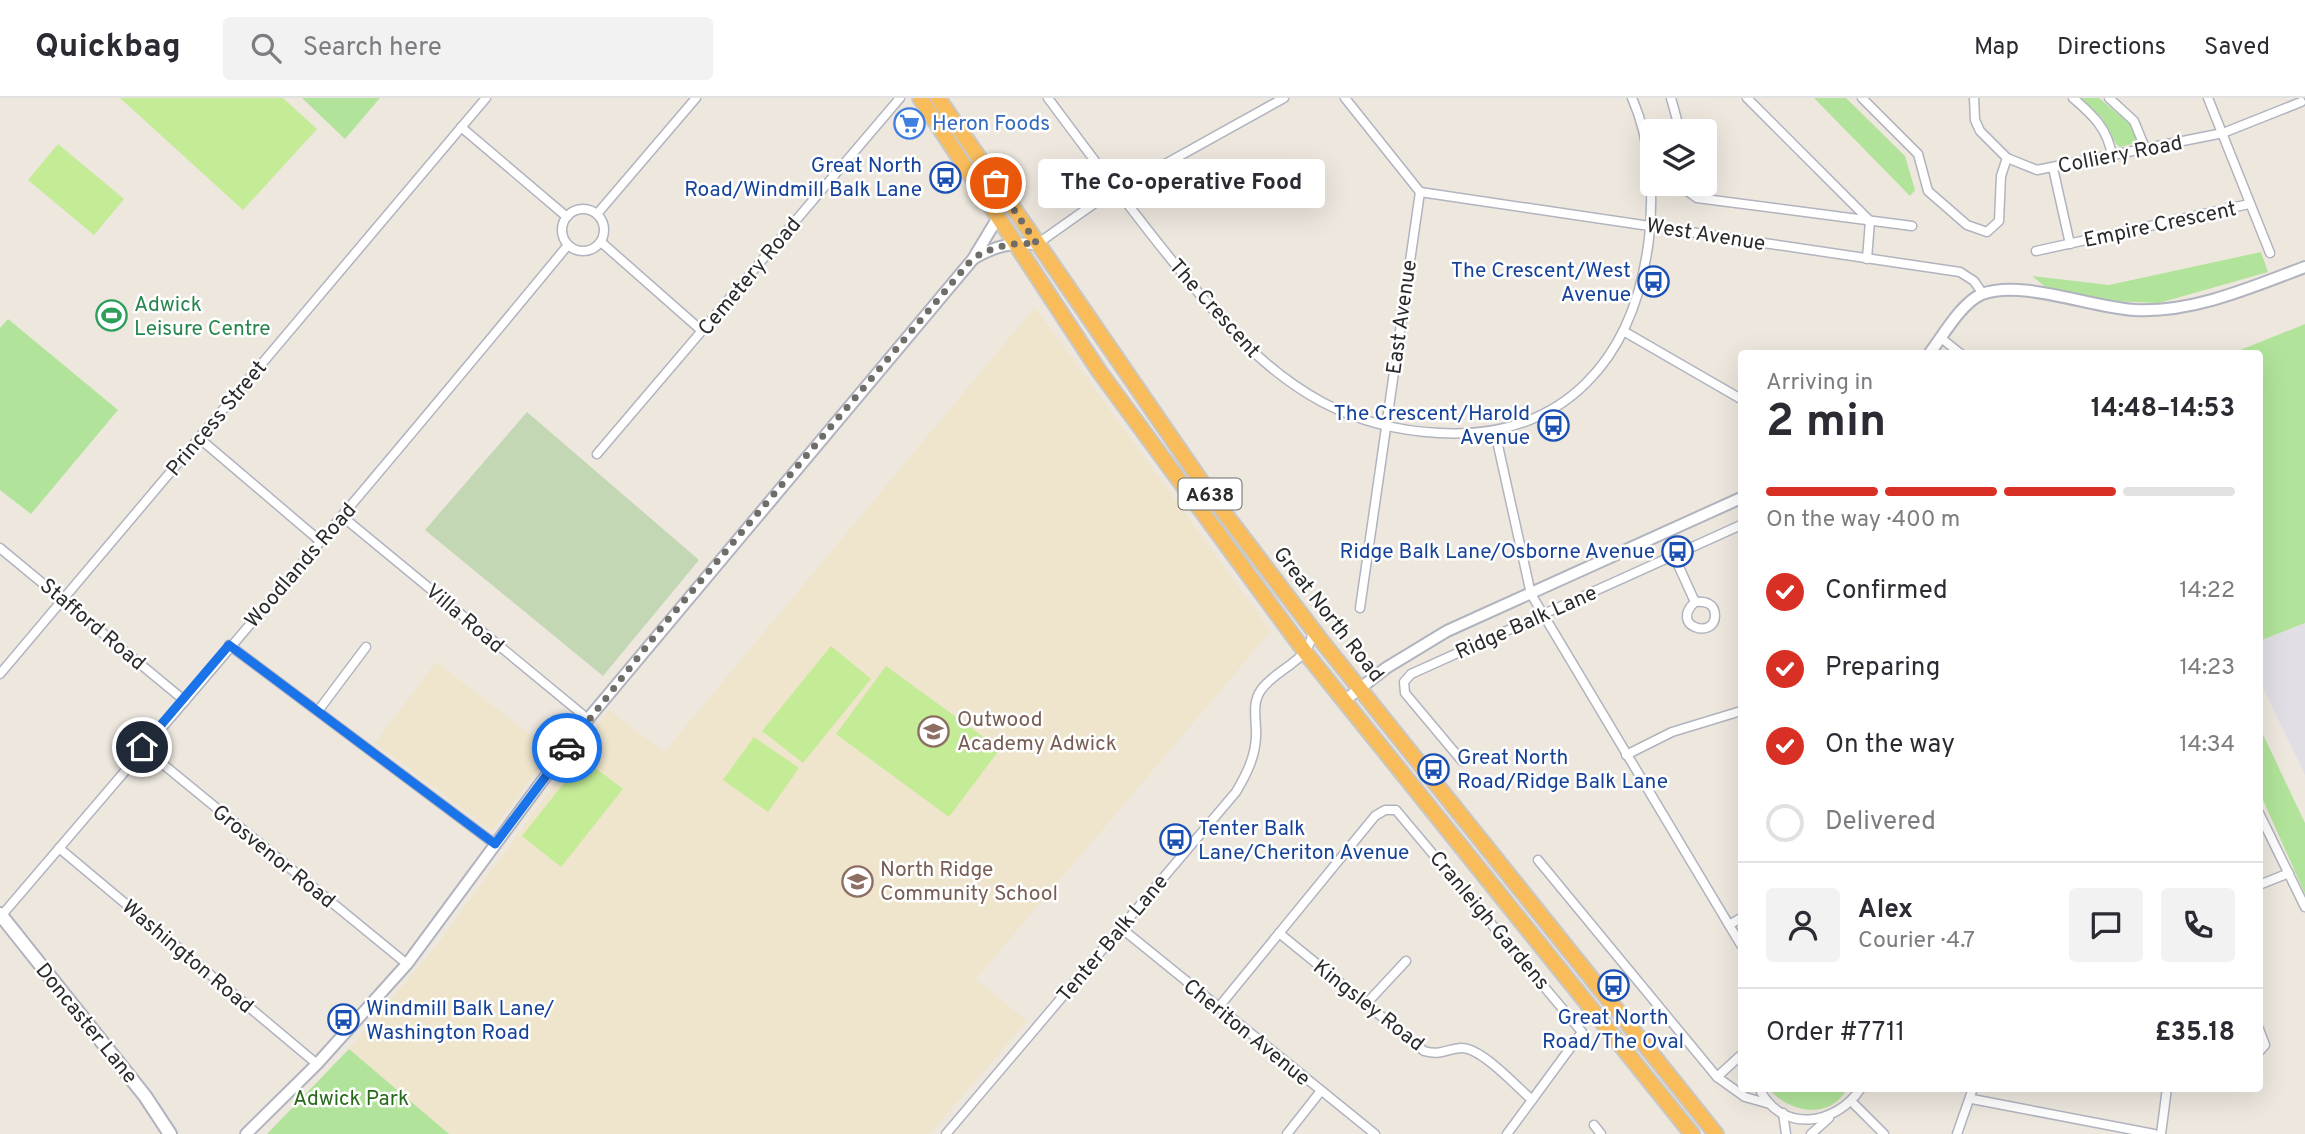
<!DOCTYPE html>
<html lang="en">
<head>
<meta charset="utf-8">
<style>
	body { margin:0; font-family:Overpass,sans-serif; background:#f2f2f3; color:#2b2b33; height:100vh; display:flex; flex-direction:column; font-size:26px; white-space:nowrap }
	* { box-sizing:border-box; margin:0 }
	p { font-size:23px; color:#7c7c81 }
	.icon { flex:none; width:38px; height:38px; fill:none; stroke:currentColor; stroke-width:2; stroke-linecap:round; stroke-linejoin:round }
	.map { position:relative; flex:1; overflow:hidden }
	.drawer { position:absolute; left:1738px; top:252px; width:525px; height:742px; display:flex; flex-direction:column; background:#fff; border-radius:7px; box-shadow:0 7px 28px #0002 }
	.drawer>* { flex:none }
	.fabs { position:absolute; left:1640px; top:21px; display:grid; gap:14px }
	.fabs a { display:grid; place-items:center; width:77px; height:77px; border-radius:7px; background:#fff; box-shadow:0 7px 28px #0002; font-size:35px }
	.pin { position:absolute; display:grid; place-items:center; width:60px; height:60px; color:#fff; margin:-30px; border:4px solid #fff; border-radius:50%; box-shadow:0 2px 7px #0007 }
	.courier { position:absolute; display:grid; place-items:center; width:70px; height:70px; margin:-35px; border:5px solid #1a73e8; border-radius:50%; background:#fff; color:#222; box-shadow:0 2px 9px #0007 }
	.bubble { position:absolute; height:49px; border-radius:7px; background:#fff; box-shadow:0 7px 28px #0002; font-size:23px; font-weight:700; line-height:49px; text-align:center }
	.summary em { font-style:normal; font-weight:700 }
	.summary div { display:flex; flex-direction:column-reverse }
	.summary { display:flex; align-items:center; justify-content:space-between; height:119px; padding:0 28px }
	h1 { font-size:46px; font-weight:700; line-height:52px }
	.bar { display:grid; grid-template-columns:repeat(4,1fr); gap:10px 7px; align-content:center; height:84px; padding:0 28px }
	.bar i { height:9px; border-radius:5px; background:#e1e1e2 }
	.bar .on { background:#d93025 }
	.bar p { grid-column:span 4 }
	.line { display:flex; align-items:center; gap:18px; padding:0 28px; border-top:2px solid #e1e1e2 }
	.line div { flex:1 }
	.round { display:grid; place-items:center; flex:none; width:74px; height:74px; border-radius:7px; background:#f2f2f3 }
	ol { padding:0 28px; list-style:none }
	li { display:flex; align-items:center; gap:21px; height:77px }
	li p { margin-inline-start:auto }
	li .icon { padding:7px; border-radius:50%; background:#d93025; color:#fff; stroke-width:4 }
	li:last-child { color:#7c7c81 }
	li i { width:38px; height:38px; border:4px solid #e1e1e2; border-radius:50% }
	header { display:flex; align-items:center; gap:42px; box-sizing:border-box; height:98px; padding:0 35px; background:#fff; border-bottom:2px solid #e1e1e2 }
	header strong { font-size:33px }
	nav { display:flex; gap:38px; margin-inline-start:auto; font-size:24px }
	.search { width:490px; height:63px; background:#f2f2f3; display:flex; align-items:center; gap:18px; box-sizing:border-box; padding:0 24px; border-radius:7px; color:#7c7c81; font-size:26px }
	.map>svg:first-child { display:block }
	.industrial { fill:#e1dee6 }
	.education { fill:#efe5cd }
	.green { fill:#b1e49a }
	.cemetery { fill:#c4d7b5 }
	.pitch { fill:#c4eb96 }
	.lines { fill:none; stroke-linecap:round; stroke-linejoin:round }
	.minor-casing { stroke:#b1b4bf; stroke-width:11 }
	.tertiary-casing { stroke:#b1b4bf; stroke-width:14 }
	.secondary-casing { stroke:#b1b4bf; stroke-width:16 }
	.trunk-casing { stroke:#c8c8c8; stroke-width:18 }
	.minor { stroke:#fff; stroke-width:8 }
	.tertiary { stroke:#fff; stroke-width:10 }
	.secondary { stroke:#fff; stroke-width:12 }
	.trunk { stroke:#f8bc5b; stroke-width:14 }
	.done { stroke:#6f6d6a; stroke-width:7; stroke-dasharray:0 12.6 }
	.route { stroke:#1a73e8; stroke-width:9 }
	.labels { text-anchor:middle; stroke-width:5; stroke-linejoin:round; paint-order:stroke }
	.shield { fill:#fff; stroke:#6b6b6b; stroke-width:2 }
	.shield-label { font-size:19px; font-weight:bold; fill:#2b2b2b }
	.shop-label { font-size:21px; fill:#366cbe; stroke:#fff; text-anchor:start }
	.street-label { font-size:21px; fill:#2b2b2b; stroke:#fff }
	.transit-label { font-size:21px; fill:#164399; stroke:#fff; text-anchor:end }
	.leisure-label { font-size:21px; fill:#27864d; stroke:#fff; text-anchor:start }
	.education-label { font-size:21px; fill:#785e54; stroke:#fff; text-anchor:start }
	.park-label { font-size:21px; fill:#286a1a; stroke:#fff }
</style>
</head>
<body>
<header>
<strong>Quickbag</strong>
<div class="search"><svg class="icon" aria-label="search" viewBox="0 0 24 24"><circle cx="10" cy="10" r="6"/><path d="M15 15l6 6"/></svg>Search here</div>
<nav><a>Map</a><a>Directions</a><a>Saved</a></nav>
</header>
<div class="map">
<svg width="2305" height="1036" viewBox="0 0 2305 1036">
	<rect width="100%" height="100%" fill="#ede7de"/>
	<!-- industrial -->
	<polygon class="industrial" points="2305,525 2305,677 2259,581 2259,543"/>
	<!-- education -->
	<g class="education">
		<polygon points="1035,209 1271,533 976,881 1027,923 930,1036 449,1036 349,951 436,848 609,612 664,654"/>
		<polygon points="436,564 552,653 492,733 375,645"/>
	</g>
	<!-- green -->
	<g class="green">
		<polygon points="302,0 380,0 345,41"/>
		<polygon points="1814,0 1846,0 1905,58 1915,92 1910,98"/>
		<polygon points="2078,0 2099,0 2130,26 2137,40 2136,45 2120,49 2116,46 2102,20"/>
		<polygon points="2261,154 2268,174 2159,205 2113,203 2049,192 2032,178 2109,187"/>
		<polygon points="8,221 118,312 31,416 0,392 0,230"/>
		<polygon points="2305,226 2305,525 2259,543 2259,256 2233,255"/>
		<polygon points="2259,628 2305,725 2305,796 2259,693"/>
		<polygon points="349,951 449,1036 267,1036"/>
		<path d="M1769 991H1847C1829 1023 1789 1014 1769 991Z"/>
	</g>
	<!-- cemetery -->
	<polygon class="cemetery" points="527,314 699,462 603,578 425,432"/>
	<!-- pitch -->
	<g class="pitch">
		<polygon points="120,0 283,0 317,31 243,112"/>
		<polygon points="58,46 124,101 94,137 28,82"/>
		<polygon points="831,548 871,581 803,665 762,633"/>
		<polygon points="886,568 1000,651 949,719 836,636"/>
		<polygon points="754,639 799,670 768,714 723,682"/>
		<polygon points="583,661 623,691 561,769 522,738"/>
	</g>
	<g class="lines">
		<defs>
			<g id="minor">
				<path d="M1048 0C1088 54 1128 108 1170 160 1214 215 1259 270 1322 304 1358 323 1399 333 1439 335 1565 342 1635 260 1649 140 1654 95 1651 43 1632 0"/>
				<polyline points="1345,0 1420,94"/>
				<polyline points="1671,0 1680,33"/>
				<polyline points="1747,0 1870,123 1867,161"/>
				<polyline points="1862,0 1918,56 1928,93 1967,127 1987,134 1999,123 2001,78 2007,60"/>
				<polyline points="1974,0 1975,22 1980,33 2007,60 2037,72 2223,35 2301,4"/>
				<path d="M2073 0C2093 17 2108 31 2112 58"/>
				<polyline points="2109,0 2134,23 2145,50"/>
				<polyline points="2208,0 2270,155"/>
				<polyline points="461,29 567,119"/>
				<polyline points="2053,70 2070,146"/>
				<polyline points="1686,86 1686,92 1697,100 1912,128"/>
				<polyline points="1420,94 1960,174 1974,183 1983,196"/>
				<circle cx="583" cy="132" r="21"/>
				<polyline points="597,116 696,0"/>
				<polyline points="601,144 702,233"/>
				<polyline points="1037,146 1095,105 1284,0"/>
				<polyline points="2036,153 2249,106"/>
				<polyline points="1625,234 1741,301"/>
				<polyline points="1941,240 1961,256"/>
				<polyline points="1495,334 1531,496 1741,847"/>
				<polyline points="199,340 320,443"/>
				<polyline points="597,356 900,0"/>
				<polyline points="343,419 588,621"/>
				<polyline points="0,450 185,603"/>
				<path d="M1674 458 1695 504C1705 503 1715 505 1715 518 1714 542 1669 528 1695 504"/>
				<polyline points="1360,510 1420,94"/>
				<polyline points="229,547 495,746"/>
				<polyline points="0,576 486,0"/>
				<polyline points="318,613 366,549"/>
				<polyline points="142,649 407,866"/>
				<polyline points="1626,657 1672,634 1741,613"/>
				<polyline points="1462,663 1405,595 1404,584 1411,576 1741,427"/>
				<polyline points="2259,715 2305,809"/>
				<polyline points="59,750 317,966"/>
				<polyline points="1538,762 1717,979 1745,999 1770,1006"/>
				<polyline points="2259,787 2289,775"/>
				<path d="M2 817C192 595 382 373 568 147"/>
				<polyline points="1729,827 1741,820"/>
				<polyline points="1121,830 1375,1036"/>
				<path d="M1279 835 1424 953C1442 958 1445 951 1461 950 1481 949 1517 989 1532 1002"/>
				<polyline points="1366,906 1406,863"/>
				<polyline points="1218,910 1375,718 1385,712 1396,712 1582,934 1507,1036"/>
				<polyline points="2259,931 2265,947 2259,954"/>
				<polyline points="1717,979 1741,957"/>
				<path d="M1759 990C1781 1036 1836 1028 1861 990"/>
				<polyline points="1972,1001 2154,1036"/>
				<polyline points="1852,1004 1884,1036"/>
				<polyline points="1783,1015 1786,1036"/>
				<polyline points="1594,1027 1601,1036"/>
				<path d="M946 1036 1236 694C1246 677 1255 660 1256 639 1257 623 1251 606 1261 592 1275 571 1313 562 1312 533"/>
				<polyline points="1287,1036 1320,994"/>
				<polyline points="1811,1036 1829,1020"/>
				<polyline points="1957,1036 1973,990"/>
				<polyline points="2161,1036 2167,990"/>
			</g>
			<g id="tertiary">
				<path d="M974 160C996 148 1011 144 1037 146"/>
				<path d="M1929 256C1943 238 1961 205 1982 196 2022 181 2092 210 2135 212 2193 215 2252 189 2305 169"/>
				<polyline points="1344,603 1386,570 1447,533 1741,400"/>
				<polyline points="246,1036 317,966 407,866 588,621 973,161 997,121"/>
			</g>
			<polyline id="secondary" points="0,816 145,998 170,1036"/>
			<g id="trunk">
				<polyline points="920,0 1099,273 1305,554 1692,1036"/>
				<polyline points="938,0 1210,396 1320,541 1716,1036"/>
			</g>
		</defs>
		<!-- minor casing -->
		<use href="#minor" class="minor-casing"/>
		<!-- tertiary casing -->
		<use href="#tertiary" class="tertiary-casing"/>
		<!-- secondary casing -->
		<use href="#secondary" class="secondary-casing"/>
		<!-- trunk casing -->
		<use href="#trunk" class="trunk-casing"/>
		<!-- minor -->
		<use href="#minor" class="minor"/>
		<!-- tertiary -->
		<use href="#tertiary" class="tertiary"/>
		<!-- secondary -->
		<use href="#secondary" class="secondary"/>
		<!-- trunk -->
		<use href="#trunk" class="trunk"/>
	</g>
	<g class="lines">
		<!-- done -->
		<path class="done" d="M567 650 661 530 973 160C996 148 1011 144 1037 146L996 85"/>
		<!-- route -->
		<polyline class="route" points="142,649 229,547 495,746 567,650"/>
	</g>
	<!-- icons -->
	<defs>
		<symbol id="supermarket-ring" viewBox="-11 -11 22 22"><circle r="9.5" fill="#fff" stroke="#3f7fe0" stroke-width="1.5"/><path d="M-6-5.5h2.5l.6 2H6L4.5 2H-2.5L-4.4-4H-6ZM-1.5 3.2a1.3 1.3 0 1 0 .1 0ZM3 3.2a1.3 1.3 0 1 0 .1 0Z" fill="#3f7fe0"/></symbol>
		<symbol id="bus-ring" viewBox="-11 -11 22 22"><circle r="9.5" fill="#fff" stroke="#1a4fb4" stroke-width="1.5"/><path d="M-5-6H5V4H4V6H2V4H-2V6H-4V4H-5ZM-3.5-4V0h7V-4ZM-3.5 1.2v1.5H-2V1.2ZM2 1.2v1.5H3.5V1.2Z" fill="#1a4fb4"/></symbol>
		<symbol id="stadium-ring" viewBox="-11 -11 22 22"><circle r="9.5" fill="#fff" stroke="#2e9e5b" stroke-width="1.5"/><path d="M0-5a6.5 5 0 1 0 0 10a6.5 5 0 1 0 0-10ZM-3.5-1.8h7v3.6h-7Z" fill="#2e9e5b"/></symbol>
		<symbol id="school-ring" viewBox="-11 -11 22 22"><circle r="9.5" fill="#fff" stroke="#8d6e63" stroke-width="1.5"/><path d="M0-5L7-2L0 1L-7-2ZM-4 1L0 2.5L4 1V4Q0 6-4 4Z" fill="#8d6e63"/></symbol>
	</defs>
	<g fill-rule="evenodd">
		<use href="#supermarket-ring" x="892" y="8" width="35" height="35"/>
		<use href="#bus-ring" x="928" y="62" width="35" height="35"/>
		<use href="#bus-ring" x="1636" y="166" width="35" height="35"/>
		<use href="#stadium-ring" x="94" y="200" width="35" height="35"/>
		<use href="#bus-ring" x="1536" y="310" width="35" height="35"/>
		<use href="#bus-ring" x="1660" y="436" width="35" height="35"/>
		<use href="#school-ring" x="916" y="616" width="35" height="35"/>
		<use href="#bus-ring" x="1416" y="654" width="35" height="35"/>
		<use href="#bus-ring" x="1158" y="724" width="35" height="35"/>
		<use href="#school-ring" x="840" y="766" width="35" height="35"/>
		<use href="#bus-ring" x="1596" y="870" width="35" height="35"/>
		<use href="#bus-ring" x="326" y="904" width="35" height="35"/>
	</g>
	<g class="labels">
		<!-- shield labels -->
		<rect class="shield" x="1178.5" y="380.5" width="63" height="31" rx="5"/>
		<g class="shield-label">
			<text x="1210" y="403">A638</text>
		</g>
		<!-- shop labels -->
		<g class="shop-label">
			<text x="932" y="32">Heron Foods</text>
		</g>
		<!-- street labels -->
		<g class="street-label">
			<text transform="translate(2120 56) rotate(-11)" y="7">Colliery Road</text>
			<text transform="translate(2160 126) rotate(-12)" y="7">Empire Crescent</text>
			<text transform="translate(1706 136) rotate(9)" y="7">West Avenue</text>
			<text transform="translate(749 178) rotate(-50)" y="7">Cemetery Road</text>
			<text transform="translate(1215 210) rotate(48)" y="7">The Crescent</text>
			<text transform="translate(1401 219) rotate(-82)" y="7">East Avenue</text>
			<text transform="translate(216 320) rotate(-50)" y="7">Princess Street</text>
			<text transform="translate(300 467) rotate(-49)" y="7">Woodlands Road</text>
			<text transform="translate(1329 516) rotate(52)" y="7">Great North Road</text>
			<text transform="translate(465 520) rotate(40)" y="7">Villa Road</text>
			<text transform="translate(1526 524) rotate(-24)" y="7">Ridge Balk Lane</text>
			<text transform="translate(93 526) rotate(40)" y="7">Stafford Road</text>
			<text transform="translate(274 758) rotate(39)" y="7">Grosvenor Road</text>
			<text transform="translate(1490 822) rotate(50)" y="7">Cranleigh Gardens</text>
			<text transform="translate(1112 840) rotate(-50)" y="7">Tenter Balk Lane</text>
			<text transform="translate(188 858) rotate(40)" y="7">Washington Road</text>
			<text transform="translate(1369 907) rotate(38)" y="7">Kingsley Road</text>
			<text transform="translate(87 925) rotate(51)" y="7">Doncaster Lane</text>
			<text transform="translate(1247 934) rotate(39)" y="7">Cheriton Avenue</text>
		</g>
		<!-- transit labels -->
		<g class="transit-label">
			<text x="922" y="74">Great North<tspan x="922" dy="24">Road/Windmill Balk Lane</tspan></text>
			<text x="1631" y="179">The Crescent/West<tspan x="1631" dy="24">Avenue</tspan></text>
			<text x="1530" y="322">The Crescent/Harold<tspan x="1530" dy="24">Avenue</tspan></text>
			<text x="1655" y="460">Ridge Balk Lane/Osborne Avenue</text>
			<text x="1457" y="666" text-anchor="start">Great North<tspan x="1457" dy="24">Road/Ridge Balk Lane</tspan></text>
			<text x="1198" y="737" text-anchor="start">Tenter Balk<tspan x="1198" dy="24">Lane/Cheriton Avenue</tspan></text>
			<text x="366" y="917" text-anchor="start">Windmill Balk Lane/<tspan x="366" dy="24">Washington Road</tspan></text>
			<text x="1613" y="926" text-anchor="middle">Great North<tspan x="1613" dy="24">Road/The Oval</tspan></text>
		</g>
		<!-- leisure labels -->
		<g class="leisure-label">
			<text x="134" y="213">Adwick<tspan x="134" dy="24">Leisure Centre</tspan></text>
		</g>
		<!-- education labels -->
		<g class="education-label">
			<text x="957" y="628">Outwood<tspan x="957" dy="24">Academy Adwick</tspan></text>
			<text x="880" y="778">North Ridge<tspan x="880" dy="24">Community School</tspan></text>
		</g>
		<!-- park labels -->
		<g class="park-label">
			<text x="351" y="1007">Adwick Park</text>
		</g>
	</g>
</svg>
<div class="fabs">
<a><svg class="icon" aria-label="layers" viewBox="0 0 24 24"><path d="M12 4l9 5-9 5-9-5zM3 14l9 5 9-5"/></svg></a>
</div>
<div class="pin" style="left:996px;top:85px;background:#ea580c"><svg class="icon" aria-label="bag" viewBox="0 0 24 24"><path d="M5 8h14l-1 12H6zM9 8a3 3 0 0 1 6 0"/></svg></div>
<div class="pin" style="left:142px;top:649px;background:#1f2937"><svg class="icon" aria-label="home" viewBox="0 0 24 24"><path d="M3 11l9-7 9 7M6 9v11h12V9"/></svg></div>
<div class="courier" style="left:567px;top:650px"><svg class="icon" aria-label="car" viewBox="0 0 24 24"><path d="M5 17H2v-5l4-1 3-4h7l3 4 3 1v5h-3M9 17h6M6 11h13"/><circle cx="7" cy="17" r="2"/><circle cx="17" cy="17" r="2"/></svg></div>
<div class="bubble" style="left:1038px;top:61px;width:287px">The Co-operative Food</div>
<section class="drawer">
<div class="summary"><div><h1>2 min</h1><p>Arriving in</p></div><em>14:48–14:53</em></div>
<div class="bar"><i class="on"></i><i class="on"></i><i class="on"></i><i></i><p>On the way · 400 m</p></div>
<ol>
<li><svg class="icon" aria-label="check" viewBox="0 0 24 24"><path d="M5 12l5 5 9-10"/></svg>Confirmed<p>14:22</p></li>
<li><svg class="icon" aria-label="check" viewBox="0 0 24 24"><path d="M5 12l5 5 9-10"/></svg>Preparing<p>14:23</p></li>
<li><svg class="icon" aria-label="check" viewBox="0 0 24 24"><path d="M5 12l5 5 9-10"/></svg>On the way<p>14:34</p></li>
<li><i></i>Delivered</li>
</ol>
<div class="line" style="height:126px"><a class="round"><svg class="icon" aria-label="person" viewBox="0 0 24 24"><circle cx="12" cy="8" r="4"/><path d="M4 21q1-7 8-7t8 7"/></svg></a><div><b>Alex</b><p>Courier · 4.7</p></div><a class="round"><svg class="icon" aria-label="chat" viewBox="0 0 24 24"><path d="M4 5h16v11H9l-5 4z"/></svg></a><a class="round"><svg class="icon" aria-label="phone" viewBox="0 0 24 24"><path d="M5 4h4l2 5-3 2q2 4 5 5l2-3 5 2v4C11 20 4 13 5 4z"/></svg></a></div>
<div class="line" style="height:91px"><div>Order #7711</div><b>£35.18</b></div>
</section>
</div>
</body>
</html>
